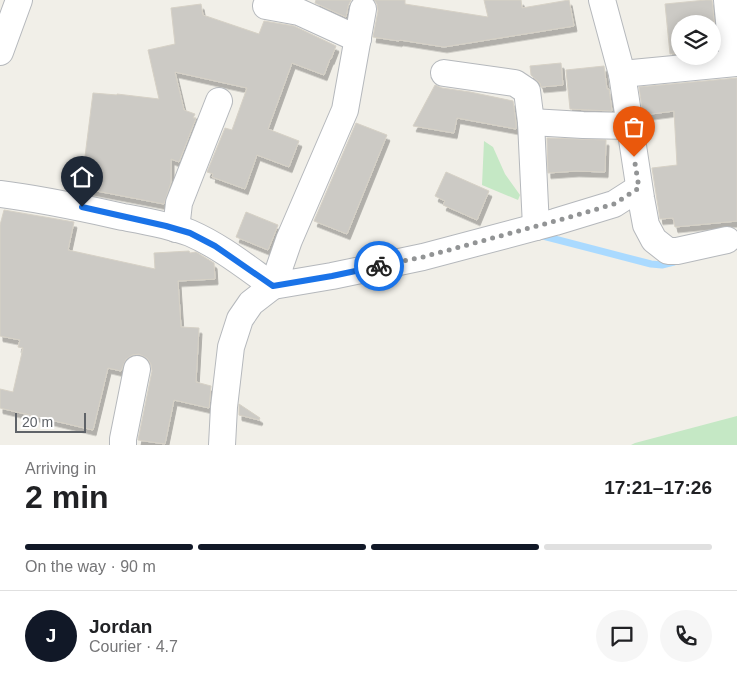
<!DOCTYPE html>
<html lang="en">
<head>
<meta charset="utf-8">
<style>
	body { margin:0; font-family:Helvetica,sans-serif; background:#f6f6f6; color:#202124; height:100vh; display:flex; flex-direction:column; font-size:19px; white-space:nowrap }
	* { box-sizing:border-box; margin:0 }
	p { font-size:16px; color:#757577 }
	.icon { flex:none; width:28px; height:28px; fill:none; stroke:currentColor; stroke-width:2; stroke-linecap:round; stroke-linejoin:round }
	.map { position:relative; height:445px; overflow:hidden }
	.sheet { display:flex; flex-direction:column; background:#fff; flex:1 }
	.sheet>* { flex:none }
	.fabs { position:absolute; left:671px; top:15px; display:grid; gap:10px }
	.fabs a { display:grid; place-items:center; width:50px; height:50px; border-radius:50%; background:#fff; box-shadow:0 2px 12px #0003; font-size:25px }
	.scale { position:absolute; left:15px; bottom:12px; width:71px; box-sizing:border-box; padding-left:5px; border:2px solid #5f6368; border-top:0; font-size:14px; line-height:18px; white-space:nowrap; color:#5f6368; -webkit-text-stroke:4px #fff; paint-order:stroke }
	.pin { position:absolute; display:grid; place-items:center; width:42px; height:42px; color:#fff; margin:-51px -21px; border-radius:50% 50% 50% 0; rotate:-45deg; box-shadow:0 0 5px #0007 }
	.pin .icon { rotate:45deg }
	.courier { position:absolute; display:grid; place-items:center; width:50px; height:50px; margin:-25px; border:4px solid #1a73e8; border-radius:50%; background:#fff; color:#222; box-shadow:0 1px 6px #0007 }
	.overview em { font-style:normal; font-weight:700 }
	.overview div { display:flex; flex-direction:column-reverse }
	.overview { display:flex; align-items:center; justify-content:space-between; height:85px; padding:0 25px }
	h1 { font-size:32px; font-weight:700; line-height:38px }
	.bar { display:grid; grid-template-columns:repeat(4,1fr); gap:8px 5px; align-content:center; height:60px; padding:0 25px }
	.bar i { height:6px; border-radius:4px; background:#e0e0e0 }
	.bar .on { background:#111827 }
	.bar p { grid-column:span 4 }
	.line { display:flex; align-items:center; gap:12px; padding:0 25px; border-top:1px solid #e0e0e0 }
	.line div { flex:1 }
	.round { display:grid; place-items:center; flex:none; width:52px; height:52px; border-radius:26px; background:#f6f6f6 }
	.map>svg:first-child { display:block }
	.green { fill:#c5e8c5 }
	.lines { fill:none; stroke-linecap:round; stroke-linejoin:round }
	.stream { stroke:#aadaff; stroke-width:7 }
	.building { fill:#cccac5; stroke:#d6d1c6; filter:url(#shadow) }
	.street-casing { stroke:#b5b8bc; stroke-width:28 }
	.street { stroke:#fff; stroke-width:26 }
	.done { stroke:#929495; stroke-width:5; stroke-dasharray:0 9 }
	.route { stroke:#1a73e8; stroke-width:6 }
</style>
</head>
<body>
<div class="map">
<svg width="737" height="445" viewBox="0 0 737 445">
	<defs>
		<filter id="shadow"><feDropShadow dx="3" dy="5.5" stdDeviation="0" flood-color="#0004"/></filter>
	</defs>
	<rect width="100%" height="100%" fill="#f1efe8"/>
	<!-- green -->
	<g class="green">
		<polygon points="484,141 493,147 505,174 520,195 518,200 482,185"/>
		<polygon points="737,416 737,445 631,445 635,443"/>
	</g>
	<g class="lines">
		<!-- stream -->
		<polyline class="stream" points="539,235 651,264 662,265 674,262"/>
	</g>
	<!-- building -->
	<g class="building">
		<polygon points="316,0 351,0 348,6 346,17 315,3"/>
		<polygon points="374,0 405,0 405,4 488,17 484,0 521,0 522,8 569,0 574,26 444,47 400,40 399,41 373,37 378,11 377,4"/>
		<polygon points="706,0 712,0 717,50 712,50 712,24 680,24 680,53 670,54 665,4"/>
		<polygon points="201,4 203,15 259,34 264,21 294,26 336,46 331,59 330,59 324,75 292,63 268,129 299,141 289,167 257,155 245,189 212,177 213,174 207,172 225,128 232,130 247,88 175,72 184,110 195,114 193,118 196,118 179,162 171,159 171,182 164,204 81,188 93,93 117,95 117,94 159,99 148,50 175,44 171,8"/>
		<polygon points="561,63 563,85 541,87 540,83 531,75 530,66"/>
		<polygon points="604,66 607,89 609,89 612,111 570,109 566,70"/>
		<polygon points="737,78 737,221 675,227 673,218 660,219 652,168 677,165 674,111 643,115 639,87"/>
		<polygon points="435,85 442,88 470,92 513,101 516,123 516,129 457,118 454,133 413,126"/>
		<polygon points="356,123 387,135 347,234 314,221"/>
		<polygon points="547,138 606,140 605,172 576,171 548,173"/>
		<polygon points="446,172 489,191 477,220 443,205 445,201 435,196"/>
		<polygon points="4,210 74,222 68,250 155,269 154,253 189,251 190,253 196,252 214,263 215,279 178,281 181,327 199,328 196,382 211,386 209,408 174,400 165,444 138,440 152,371 151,364 147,358 139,354 132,355 126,359 121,371 108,368 93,430 0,408 0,389 13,392 23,348 18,347 20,340 0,336 0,225"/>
		<polygon points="246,212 278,225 268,250 236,237"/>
		<polygon points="239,404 260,418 259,420 239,415"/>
	</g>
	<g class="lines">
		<defs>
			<g id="street">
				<polyline points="602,0 622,74 641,198 646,225 654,240 668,251 677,251 727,240"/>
				<polyline points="727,0 733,63"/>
				<polyline points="266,6 299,12 358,39"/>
				<polyline points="363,9 345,110 289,240 273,286 332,276 423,257 555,222 614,204 639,188"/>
				<polyline points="0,52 19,0"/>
				<polyline points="444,73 515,83 527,91 531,122 536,227"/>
				<polyline points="622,74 737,63"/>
				<polyline points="531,122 583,125 630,126"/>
				<path d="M0 194C42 199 82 208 123 217 145 221 169 225 190 233 220 246 246 267 273 286L251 303 240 319 231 347 224 407 222 445"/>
				<polyline points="176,229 179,203 219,101"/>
				<polyline points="123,445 123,439 137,369"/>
			</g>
		</defs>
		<!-- street casing -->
		<use href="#street" class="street-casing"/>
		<!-- street -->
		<use href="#street" class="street"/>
	</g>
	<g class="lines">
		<!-- done -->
		<polyline class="done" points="379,266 423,257 570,217 614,204 639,188 634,157"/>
		<!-- route -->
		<polyline class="route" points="82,207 166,226 190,233 215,246 273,286 332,276 379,266"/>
	</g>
</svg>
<div class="fabs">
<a><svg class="icon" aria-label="layers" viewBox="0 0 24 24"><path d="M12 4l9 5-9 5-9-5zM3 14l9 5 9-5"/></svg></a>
</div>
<div class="scale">20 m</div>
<div class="pin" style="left:634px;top:157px;background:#ea580c"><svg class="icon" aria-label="bag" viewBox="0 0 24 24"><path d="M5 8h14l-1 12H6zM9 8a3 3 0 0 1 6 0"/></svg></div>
<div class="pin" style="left:82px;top:207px;background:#1f2937"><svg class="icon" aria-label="home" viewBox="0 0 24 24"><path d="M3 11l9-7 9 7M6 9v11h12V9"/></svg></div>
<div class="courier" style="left:379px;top:266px"><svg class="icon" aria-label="bike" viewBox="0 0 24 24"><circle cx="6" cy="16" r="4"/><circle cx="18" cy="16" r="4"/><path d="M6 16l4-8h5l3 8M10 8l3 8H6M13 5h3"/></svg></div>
</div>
<section class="sheet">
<div class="overview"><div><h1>2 min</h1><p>Arriving in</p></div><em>17:21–17:26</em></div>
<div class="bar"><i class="on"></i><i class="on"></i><i class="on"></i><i></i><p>On the way · 90 m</p></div>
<div class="line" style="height:90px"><b class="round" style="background:#111827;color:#fff">J</b><div><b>Jordan</b><p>Courier · 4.7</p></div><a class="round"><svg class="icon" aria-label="chat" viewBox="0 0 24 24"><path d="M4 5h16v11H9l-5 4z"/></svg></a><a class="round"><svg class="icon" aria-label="phone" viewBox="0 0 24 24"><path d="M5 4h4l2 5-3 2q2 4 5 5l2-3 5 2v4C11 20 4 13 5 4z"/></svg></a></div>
</section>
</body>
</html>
